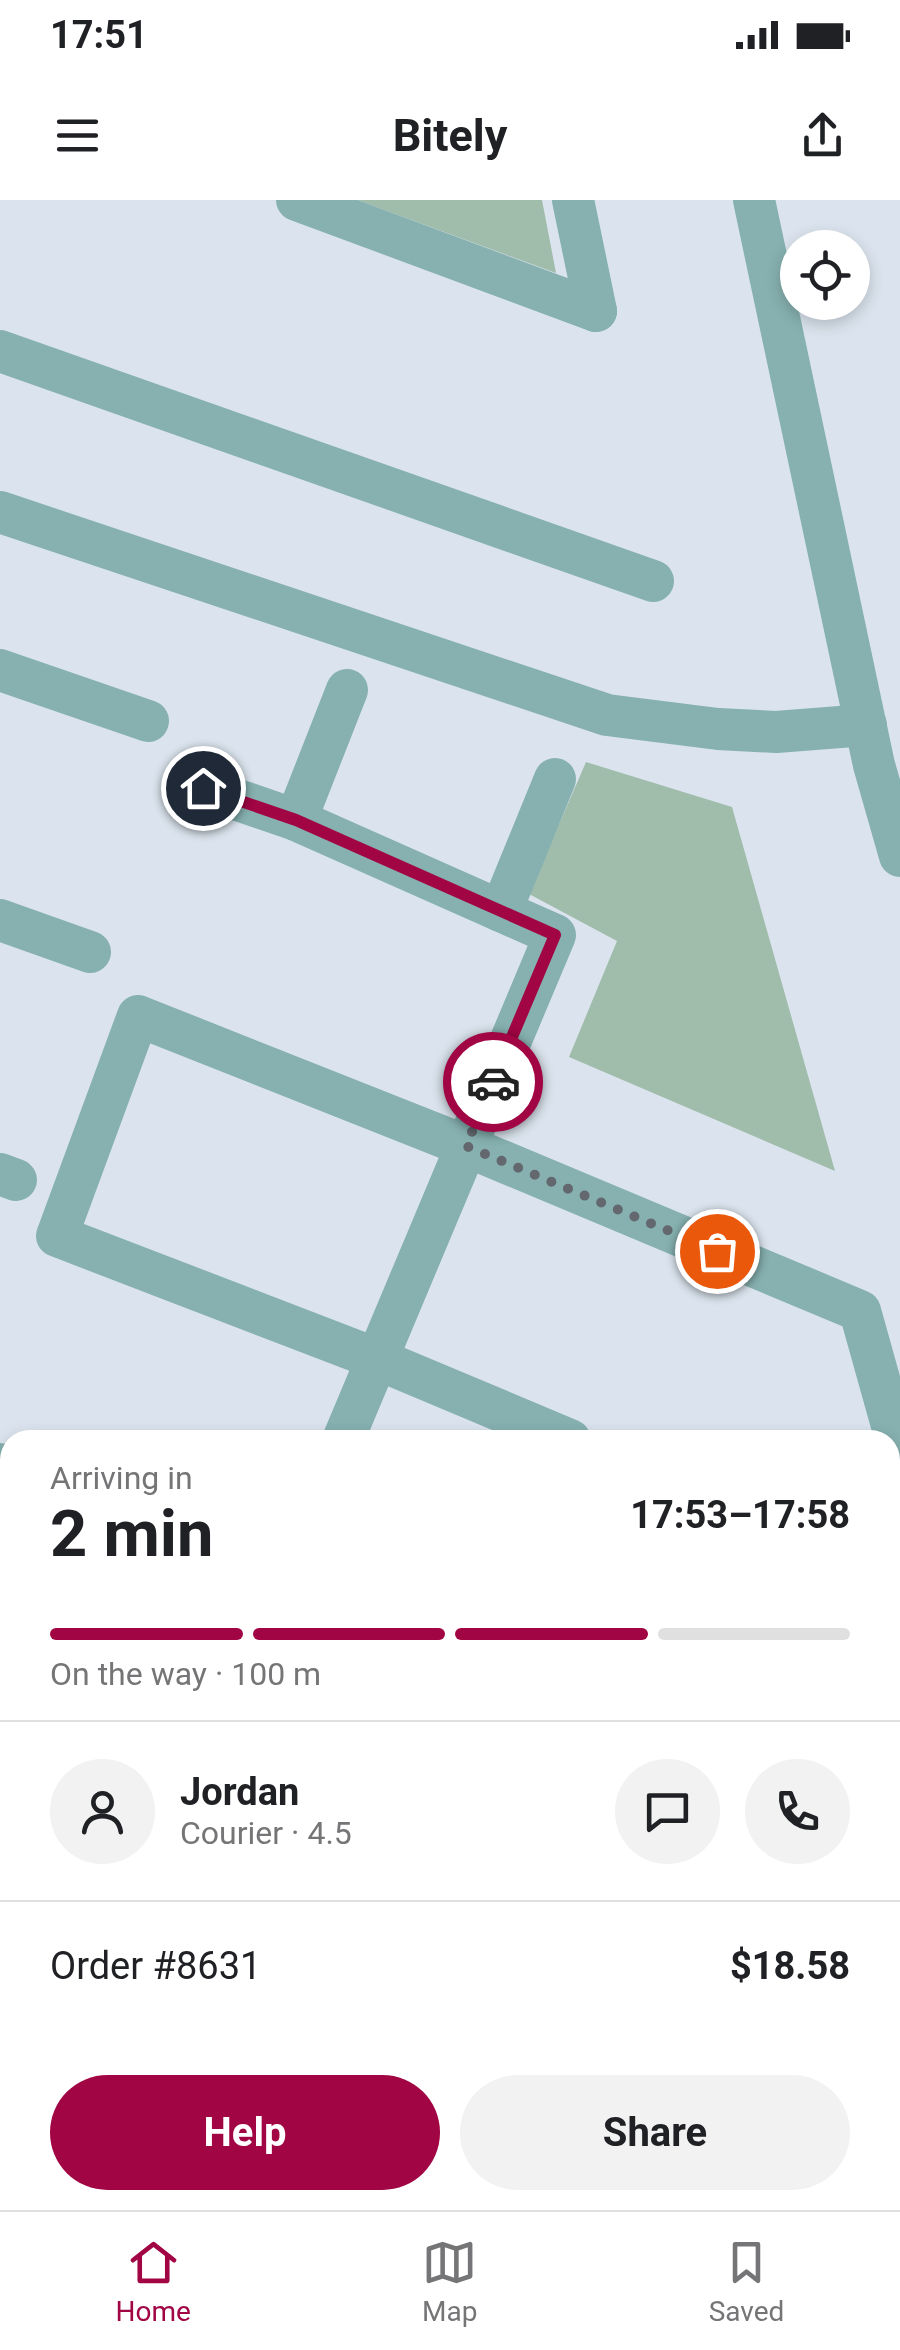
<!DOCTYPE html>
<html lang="en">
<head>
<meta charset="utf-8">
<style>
	body { margin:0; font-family:Roboto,sans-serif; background:#f2f2f2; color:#202124; height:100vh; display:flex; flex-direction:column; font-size:38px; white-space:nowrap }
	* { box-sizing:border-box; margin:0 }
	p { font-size:32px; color:#757577 }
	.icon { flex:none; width:55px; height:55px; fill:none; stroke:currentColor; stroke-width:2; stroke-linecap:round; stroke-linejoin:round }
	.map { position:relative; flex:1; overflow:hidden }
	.panel { position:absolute; left:0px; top:1230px; width:900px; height:780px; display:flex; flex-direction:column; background:#fff; border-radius:30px 30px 0 0; box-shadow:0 5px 15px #0003 }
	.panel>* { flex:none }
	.controls { position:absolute; left:780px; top:30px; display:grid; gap:20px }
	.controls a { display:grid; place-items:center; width:90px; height:90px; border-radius:50%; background:#fff; box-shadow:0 5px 15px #0003; font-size:50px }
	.pin { position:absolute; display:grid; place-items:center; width:85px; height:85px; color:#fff; margin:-42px; border:5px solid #fff; border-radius:50%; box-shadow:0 2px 10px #0007 }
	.courier { position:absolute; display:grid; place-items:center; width:100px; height:100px; margin:-50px; border:8px solid #a10543; border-radius:50%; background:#fff; color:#222; box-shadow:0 2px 12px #0007 }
	.head em { font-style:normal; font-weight:700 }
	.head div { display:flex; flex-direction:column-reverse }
	.head { display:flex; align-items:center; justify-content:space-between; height:170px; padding:0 50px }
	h1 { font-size:65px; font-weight:700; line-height:75px }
	.bar { display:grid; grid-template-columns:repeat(4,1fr); gap:15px 10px; align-content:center; height:120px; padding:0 50px }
	.bar i { height:12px; border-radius:8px; background:#e0e0e0 }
	.bar .on { background:#a10543 }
	.bar p { grid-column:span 4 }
	.line { display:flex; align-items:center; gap:25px; padding:0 50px; border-top:2px solid #e0e0e0 }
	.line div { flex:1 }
	.round { display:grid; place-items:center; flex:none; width:105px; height:105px; border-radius:52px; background:#f2f2f2 }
	.primary-button { display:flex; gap:20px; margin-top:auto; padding:20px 50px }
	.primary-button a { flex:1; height:115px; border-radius:60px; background:#a10543; color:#fff; font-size:40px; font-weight:700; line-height:115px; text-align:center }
	.primary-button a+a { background:#f2f2f2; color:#202124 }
	.status { display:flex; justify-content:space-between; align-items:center; height:70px; padding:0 50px; background:#fff; direction:ltr }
	.status svg { height:28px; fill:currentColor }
	header { display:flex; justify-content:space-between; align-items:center; height:130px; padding:0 50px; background:#fff; font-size:45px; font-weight:700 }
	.tab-bar { display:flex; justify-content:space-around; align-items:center; height:140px; border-top:2px solid #e0e0e0; background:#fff; font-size:28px; color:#757577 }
	.tab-bar a { display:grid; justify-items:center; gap:5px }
	.tab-bar .on { color:#a10543 }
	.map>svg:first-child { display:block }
	.green { fill:#a0bcab }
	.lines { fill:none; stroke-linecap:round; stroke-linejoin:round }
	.minor { stroke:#86b1b0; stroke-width:42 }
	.done { stroke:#63686f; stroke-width:10; stroke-dasharray:0 18 }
	.route { stroke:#a10543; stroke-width:12 }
</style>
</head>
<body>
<div class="status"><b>17:51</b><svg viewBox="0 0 49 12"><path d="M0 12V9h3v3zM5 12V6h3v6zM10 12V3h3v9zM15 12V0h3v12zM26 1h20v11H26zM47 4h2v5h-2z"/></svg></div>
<header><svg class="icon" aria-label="menu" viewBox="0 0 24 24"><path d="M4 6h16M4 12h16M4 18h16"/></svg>Bitely<svg class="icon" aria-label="share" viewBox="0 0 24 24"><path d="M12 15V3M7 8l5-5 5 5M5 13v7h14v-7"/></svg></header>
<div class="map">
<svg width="900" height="2010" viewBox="0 0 900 2010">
	<rect width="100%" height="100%" fill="#dbe4ee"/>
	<!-- green -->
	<g class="green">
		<polygon points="357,0 542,0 556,73"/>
		<polygon points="586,562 732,607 835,971 569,857 617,741 529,694"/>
	</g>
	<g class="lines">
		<!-- minor -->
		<g class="minor">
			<polyline points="297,0 596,111"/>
			<polyline points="573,0 596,111"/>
			<polyline points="754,0 874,565 900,656"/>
			<polyline points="0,151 653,381"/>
			<polyline points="0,312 607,515 718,529 776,532 866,525"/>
			<polyline points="0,470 148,521"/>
			<polyline points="203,588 296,620 555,735 343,1240"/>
			<polyline points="296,620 347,490"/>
			<polyline points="501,711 555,579"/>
			<polyline points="0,720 90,752"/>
			<polyline points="0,974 16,980"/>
			<polyline points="570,1240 377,1159 57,1036 138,816 466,946 860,1111 900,1254"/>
			<polyline points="0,1264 10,1268"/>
			<polyline points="890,1375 900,1379"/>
			<polyline points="0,1516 10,1520"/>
			<polyline points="890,1583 900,1579"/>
			<polyline points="890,1629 900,1625"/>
			<polyline points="0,1680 10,1684"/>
			<polyline points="890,1785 900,1781"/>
			<polyline points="890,1945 900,1949"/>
			<polyline points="218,2000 233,2010"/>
			<polyline points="40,2010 44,2000"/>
			<polyline points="386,2010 393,2000"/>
		</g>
	</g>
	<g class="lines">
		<!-- done -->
		<polyline class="done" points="493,882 466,946 717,1051"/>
		<!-- route -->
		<polyline class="route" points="203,588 296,620 555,735 493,882"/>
	</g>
</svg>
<div class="controls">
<a><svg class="icon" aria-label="locate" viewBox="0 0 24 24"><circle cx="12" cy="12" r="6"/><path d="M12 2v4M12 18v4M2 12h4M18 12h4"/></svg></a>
</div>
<div class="pin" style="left:717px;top:1051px;background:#ea580c"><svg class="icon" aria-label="bag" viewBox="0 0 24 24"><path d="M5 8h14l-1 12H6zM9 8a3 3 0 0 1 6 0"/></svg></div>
<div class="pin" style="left:203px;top:588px;background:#1f2937"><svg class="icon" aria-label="home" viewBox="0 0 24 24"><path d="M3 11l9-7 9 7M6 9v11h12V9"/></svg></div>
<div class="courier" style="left:493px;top:882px"><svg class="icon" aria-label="car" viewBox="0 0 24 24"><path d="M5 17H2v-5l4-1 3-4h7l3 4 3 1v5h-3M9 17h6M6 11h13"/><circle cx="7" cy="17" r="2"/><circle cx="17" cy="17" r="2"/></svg></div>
<section class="panel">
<div class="head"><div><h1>2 min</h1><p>Arriving in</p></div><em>17:53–17:58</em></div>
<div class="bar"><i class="on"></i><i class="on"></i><i class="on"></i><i></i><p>On the way · 100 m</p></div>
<div class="line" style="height:180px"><a class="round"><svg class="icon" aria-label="person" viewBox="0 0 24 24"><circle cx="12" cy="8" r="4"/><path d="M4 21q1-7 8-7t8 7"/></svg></a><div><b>Jordan</b><p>Courier · 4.5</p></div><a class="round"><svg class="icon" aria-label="chat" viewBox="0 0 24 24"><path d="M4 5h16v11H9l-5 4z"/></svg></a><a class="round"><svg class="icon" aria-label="phone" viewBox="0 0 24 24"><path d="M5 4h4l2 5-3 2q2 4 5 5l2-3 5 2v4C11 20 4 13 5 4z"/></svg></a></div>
<div class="line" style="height:130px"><div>Order #8631</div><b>$18.58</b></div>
<div class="primary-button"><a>Help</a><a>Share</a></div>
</section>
</div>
<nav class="tab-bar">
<a class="on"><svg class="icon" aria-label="home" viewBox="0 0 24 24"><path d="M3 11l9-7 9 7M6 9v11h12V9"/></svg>Home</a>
<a><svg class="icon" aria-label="map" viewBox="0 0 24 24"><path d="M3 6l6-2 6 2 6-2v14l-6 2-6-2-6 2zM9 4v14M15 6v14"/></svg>Map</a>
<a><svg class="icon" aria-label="saved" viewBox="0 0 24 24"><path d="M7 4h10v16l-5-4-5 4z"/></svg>Saved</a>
</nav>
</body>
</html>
